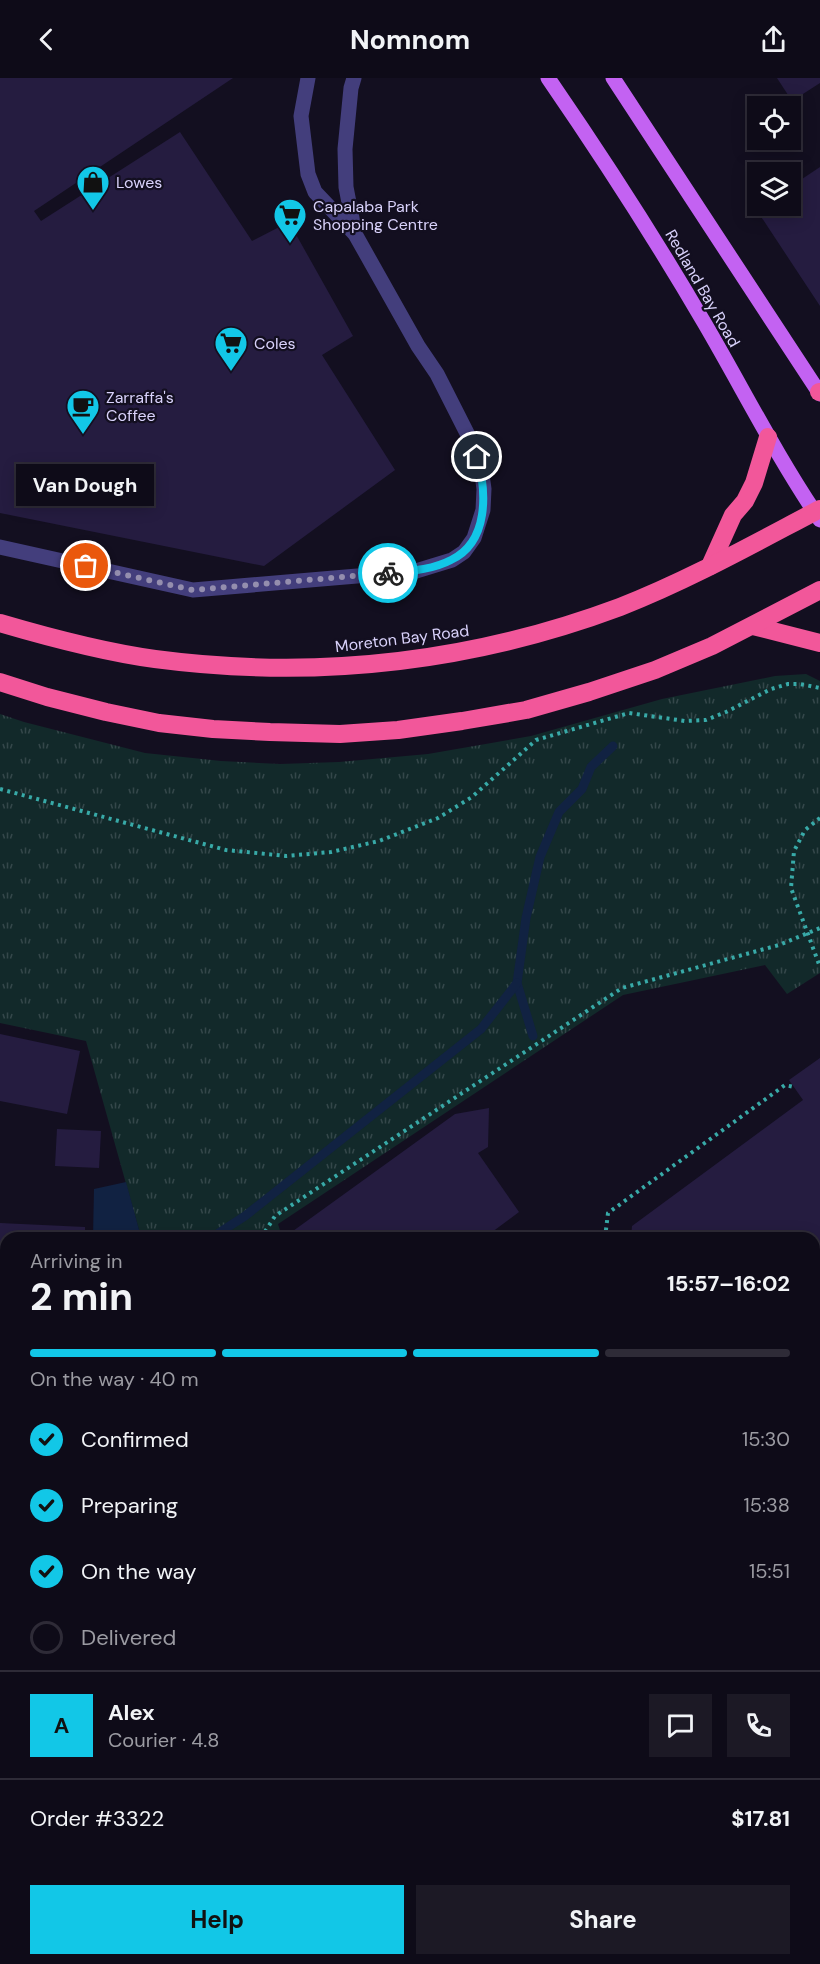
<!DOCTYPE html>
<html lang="en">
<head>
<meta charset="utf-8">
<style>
	body { margin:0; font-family:"DM Sans",sans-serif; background:#1c1925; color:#f1f3f6; height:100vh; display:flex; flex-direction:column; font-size:22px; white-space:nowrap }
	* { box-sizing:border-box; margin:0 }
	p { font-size:20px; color:#9b9ba2 }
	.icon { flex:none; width:33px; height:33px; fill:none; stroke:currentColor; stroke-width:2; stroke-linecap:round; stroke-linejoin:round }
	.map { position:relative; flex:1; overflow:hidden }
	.side { position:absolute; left:0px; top:1154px; width:820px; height:734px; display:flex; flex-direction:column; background:#0e0b18; border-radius:18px 18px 0 0; box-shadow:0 3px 15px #0003,0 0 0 2px #2e2b37 }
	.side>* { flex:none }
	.tools { position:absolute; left:747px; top:18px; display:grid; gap:12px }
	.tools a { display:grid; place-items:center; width:54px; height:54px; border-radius:0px; background:#0e0b18; box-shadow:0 3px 15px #0003,0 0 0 2px #2e2b37; font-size:30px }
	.pin { position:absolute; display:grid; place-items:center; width:51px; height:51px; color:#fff; margin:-26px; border:3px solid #fff; border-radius:50%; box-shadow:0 2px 6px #0007 }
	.courier { position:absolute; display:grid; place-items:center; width:60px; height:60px; margin:-30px; border:4px solid #12c7e7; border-radius:50%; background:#fff; color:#222; box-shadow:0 2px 8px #0007 }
	.bubble { position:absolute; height:42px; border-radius:0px; background:#0e0b18; box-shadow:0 3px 15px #0003,0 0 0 2px #2e2b37; font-size:20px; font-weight:700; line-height:42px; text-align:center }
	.headline em { font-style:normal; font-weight:700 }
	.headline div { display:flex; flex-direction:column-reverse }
	.headline { display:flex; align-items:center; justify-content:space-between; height:102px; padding:0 30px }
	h1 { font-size:39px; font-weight:700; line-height:45px }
	.bar { display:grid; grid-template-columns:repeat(4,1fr); gap:9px 6px; align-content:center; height:72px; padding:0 30px }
	.bar i { height:8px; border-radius:4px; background:#2e2b37 }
	.bar .active { background:#12c7e7 }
	.bar p { grid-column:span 4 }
	.line { display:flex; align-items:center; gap:15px; padding:0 30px; border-top:2px solid #2e2b37 }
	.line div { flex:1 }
	.round { display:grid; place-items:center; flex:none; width:63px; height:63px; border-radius:0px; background:#1c1925 }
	ol { padding:0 30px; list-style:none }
	li { display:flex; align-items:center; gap:18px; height:66px }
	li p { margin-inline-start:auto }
	li .icon { padding:6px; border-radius:50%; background:#12c7e7; color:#111; stroke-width:4 }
	li:last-child { color:#9b9ba2 }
	li i { width:33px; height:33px; border:3px solid #2e2b37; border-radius:50% }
	.cta { display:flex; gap:12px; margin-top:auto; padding:12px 30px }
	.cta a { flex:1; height:69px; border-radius:0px; background:#12c7e7; color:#111; font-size:24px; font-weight:700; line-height:69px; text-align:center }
	.cta a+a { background:#1c1925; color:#f1f3f6 }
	header { display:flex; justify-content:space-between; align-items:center; height:78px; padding:0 30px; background:#0e0b18; font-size:27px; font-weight:700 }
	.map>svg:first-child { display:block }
	.park { fill:url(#park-tufts) }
	.water { fill:#112242 }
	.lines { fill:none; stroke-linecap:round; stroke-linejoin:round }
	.stream { stroke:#112242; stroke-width:9 }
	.building { fill:#251c40 }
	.path { stroke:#38aaa8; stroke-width:4; stroke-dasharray:3 4.5; stroke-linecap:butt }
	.minor { stroke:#433e7c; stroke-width:15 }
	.major { stroke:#c362f2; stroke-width:15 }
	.highway { stroke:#f2579a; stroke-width:18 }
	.done { stroke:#948eae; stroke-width:6; stroke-dasharray:0 10.8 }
	.route { stroke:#12c7e7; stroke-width:8 }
	.labels { text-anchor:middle; stroke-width:4.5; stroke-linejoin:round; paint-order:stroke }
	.poi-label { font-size:16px; fill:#d9d2fb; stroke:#130f20; text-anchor:start }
	.street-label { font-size:16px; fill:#d9d2fb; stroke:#130f20 }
</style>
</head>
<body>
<header><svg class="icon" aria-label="back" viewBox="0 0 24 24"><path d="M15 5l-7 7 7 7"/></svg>Nomnom<svg class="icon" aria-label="share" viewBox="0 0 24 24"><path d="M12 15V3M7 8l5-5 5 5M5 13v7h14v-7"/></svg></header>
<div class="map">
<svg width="820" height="1886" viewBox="0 0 820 1886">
	<defs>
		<pattern id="park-tufts" width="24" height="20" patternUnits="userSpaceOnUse" patternTransform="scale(1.5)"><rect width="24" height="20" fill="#12292a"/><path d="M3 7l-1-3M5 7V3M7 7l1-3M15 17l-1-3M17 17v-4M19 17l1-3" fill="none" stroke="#34474a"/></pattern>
	</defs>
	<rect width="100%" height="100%" fill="#130f20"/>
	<!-- park -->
	<g class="park">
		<polygon points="806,596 820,603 820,895 787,916 765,887 623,917 278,1146 282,1159 141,1159 86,963 0,945 0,636 24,644 145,675 221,683 280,686 339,684 428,676 531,658 662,621 775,598"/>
		<polygon points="815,1702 816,1706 820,1708 820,1886 694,1886 693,1881 814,1881"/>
	</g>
	<!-- water -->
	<polygon class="water" points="126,1104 141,1159 93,1159 94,1111"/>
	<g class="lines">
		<!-- stream -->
		<g class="stream">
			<polyline points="533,958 517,905 526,840 540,779 559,734 582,711 591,689 613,668"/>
			<polyline points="211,1160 245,1138 481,951 517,905"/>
			<polyline points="765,1886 765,1881"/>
		</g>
	</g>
	<!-- building -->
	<g class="building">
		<polygon points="0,0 233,0 34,133 41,143 180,54 252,163 289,144 353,258 322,277 395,392 264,488 0,435"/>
		<polygon points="777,0 820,0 820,5 792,23"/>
		<polygon points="820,89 820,228 756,131 762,128 790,128 790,109"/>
		<polygon points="0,956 80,973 67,1036 0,1023"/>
		<polygon points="820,980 820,1224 819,1225 814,1219 814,1160 631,1160 632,1148 803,1022 789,1002"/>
		<polygon points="489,1030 488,1069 478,1075 519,1134 484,1160 294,1160 293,1153 455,1036"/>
		<polygon points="57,1051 101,1053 99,1090 55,1088"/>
		<polygon points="0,1145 85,1149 85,1160 6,1160 6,1204 0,1204"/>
		<polygon points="814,1301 820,1309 820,1625 814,1629"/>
	</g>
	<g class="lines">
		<!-- path -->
		<g class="path">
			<polyline points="0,711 226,772 286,778 331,774 379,763 438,740 472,719 536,662 629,635 685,643 706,642 726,634 771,611 788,606 800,606 820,610"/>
			<polyline points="820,740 805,752 794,773 791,810 820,889"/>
			<polyline points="261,1160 275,1138 622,910 779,867 820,850"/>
			<polyline points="605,1160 608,1135 785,1007 794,1009"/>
			<polyline points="814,1765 820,1779"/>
		</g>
		<!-- minor -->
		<g class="minor">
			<polyline points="354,0 351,10 345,71 346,109 355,156"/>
			<polyline points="0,469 193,512 416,493 452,482 464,474 474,460 483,432 484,411 482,396 472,365 437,296 418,268 355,156 315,114 308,96 301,38 308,0"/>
			<polyline points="0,1839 6,1840"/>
			<polyline points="252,1881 258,1886"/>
			<polyline points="281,1886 284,1881"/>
		</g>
		<!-- major -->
		<g class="major">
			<path d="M548 0C603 80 656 162 705 246 743 311 777 379 820 442"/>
			<polyline points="613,0 820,316"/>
		</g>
		<!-- highway -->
		<g class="highway">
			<polyline points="819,314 820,314"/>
			<polyline points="710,488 733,437 745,423 754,405 768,359"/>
			<path d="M0 545C51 560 103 574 155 581 314 602 470 585 620 529 689 502 755 465 820 431"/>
			<polyline points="753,548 820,565"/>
			<polyline points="0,604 47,619 106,634 159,645 213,651 270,654 340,656 398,652 462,643 526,632 589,614 655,592 712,568 820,512"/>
		</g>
	</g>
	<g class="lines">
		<!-- done -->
		<polyline class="done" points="86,488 193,512 388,495"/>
		<!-- route -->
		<path class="route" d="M388 495C409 493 432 492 451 482 489 464 487 414 477 379"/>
	</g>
	<!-- icons -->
	<defs>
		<symbol id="shop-pin" viewBox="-11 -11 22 30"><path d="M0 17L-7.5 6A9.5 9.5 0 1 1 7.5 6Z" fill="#12c7e7" stroke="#130f20"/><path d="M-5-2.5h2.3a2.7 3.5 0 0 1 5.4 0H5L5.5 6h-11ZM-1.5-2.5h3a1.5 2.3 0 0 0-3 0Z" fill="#111"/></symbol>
		<symbol id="supermarket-pin" viewBox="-11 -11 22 30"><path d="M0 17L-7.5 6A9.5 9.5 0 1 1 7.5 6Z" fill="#12c7e7" stroke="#130f20"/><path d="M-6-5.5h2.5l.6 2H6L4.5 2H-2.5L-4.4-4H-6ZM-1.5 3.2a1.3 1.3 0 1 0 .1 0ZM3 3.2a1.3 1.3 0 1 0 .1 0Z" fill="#111"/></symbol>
		<symbol id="cafe-pin" viewBox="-11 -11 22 30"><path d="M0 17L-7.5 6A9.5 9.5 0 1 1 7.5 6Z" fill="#12c7e7" stroke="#130f20"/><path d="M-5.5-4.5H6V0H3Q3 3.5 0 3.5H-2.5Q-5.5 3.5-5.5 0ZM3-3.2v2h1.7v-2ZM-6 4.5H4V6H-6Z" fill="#111"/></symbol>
	</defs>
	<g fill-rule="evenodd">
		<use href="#shop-pin" x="74" y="85" width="38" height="52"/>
		<use href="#supermarket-pin" x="271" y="118" width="38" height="52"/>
		<use href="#supermarket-pin" x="212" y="246" width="38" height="52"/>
		<use href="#cafe-pin" x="64" y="309" width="38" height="52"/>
	</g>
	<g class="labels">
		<!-- poi labels -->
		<g class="poi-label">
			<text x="116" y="110">Lowes</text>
			<text x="313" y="134">Capalaba Park<tspan x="313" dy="18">Shopping Centre</tspan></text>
			<text x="254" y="271">Coles</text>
			<text x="106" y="325">Zarraffa's<tspan x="106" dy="18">Coffee</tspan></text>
		</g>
		<!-- street labels -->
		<g class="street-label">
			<text transform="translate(703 210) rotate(60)" y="6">Redland Bay Road</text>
			<text transform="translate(402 560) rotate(-7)" y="6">Moreton Bay Road</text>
		</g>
	</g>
</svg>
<div class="tools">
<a><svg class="icon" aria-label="locate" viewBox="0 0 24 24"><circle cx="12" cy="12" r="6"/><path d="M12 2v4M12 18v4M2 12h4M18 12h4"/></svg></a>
<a><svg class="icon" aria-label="layers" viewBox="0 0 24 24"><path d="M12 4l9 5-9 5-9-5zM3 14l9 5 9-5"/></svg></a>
</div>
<div class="pin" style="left:86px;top:488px;background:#ea580c"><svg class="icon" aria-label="bag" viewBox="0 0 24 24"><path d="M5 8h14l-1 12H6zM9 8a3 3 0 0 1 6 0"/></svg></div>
<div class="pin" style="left:477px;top:379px;background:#1f2937"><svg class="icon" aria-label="home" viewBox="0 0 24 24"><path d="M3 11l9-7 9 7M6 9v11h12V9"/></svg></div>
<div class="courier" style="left:388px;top:495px"><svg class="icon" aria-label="bike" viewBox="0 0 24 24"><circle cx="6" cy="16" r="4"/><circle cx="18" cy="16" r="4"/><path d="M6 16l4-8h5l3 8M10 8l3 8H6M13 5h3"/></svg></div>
<div class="bubble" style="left:16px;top:386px;width:138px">Van Dough</div>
<section class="side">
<div class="headline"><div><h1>2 min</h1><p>Arriving in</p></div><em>15:57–16:02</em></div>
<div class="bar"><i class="active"></i><i class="active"></i><i class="active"></i><i></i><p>On the way · 40 m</p></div>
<ol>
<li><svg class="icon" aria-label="check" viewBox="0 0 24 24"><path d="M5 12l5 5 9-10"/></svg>Confirmed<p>15:30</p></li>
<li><svg class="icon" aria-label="check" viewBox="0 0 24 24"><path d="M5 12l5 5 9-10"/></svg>Preparing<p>15:38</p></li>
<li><svg class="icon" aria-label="check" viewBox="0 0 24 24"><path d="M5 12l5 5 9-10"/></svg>On the way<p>15:51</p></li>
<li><i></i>Delivered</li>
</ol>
<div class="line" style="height:108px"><b class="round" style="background:#12c7e7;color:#111">A</b><div><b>Alex</b><p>Courier · 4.8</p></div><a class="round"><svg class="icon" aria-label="chat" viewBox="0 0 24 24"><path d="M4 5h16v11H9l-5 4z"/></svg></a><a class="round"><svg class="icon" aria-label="phone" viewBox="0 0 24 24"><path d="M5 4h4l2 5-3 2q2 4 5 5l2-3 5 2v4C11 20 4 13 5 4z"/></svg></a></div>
<div class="line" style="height:78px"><div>Order #3322</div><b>$17.81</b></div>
<div class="cta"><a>Help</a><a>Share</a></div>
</section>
</div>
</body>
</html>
